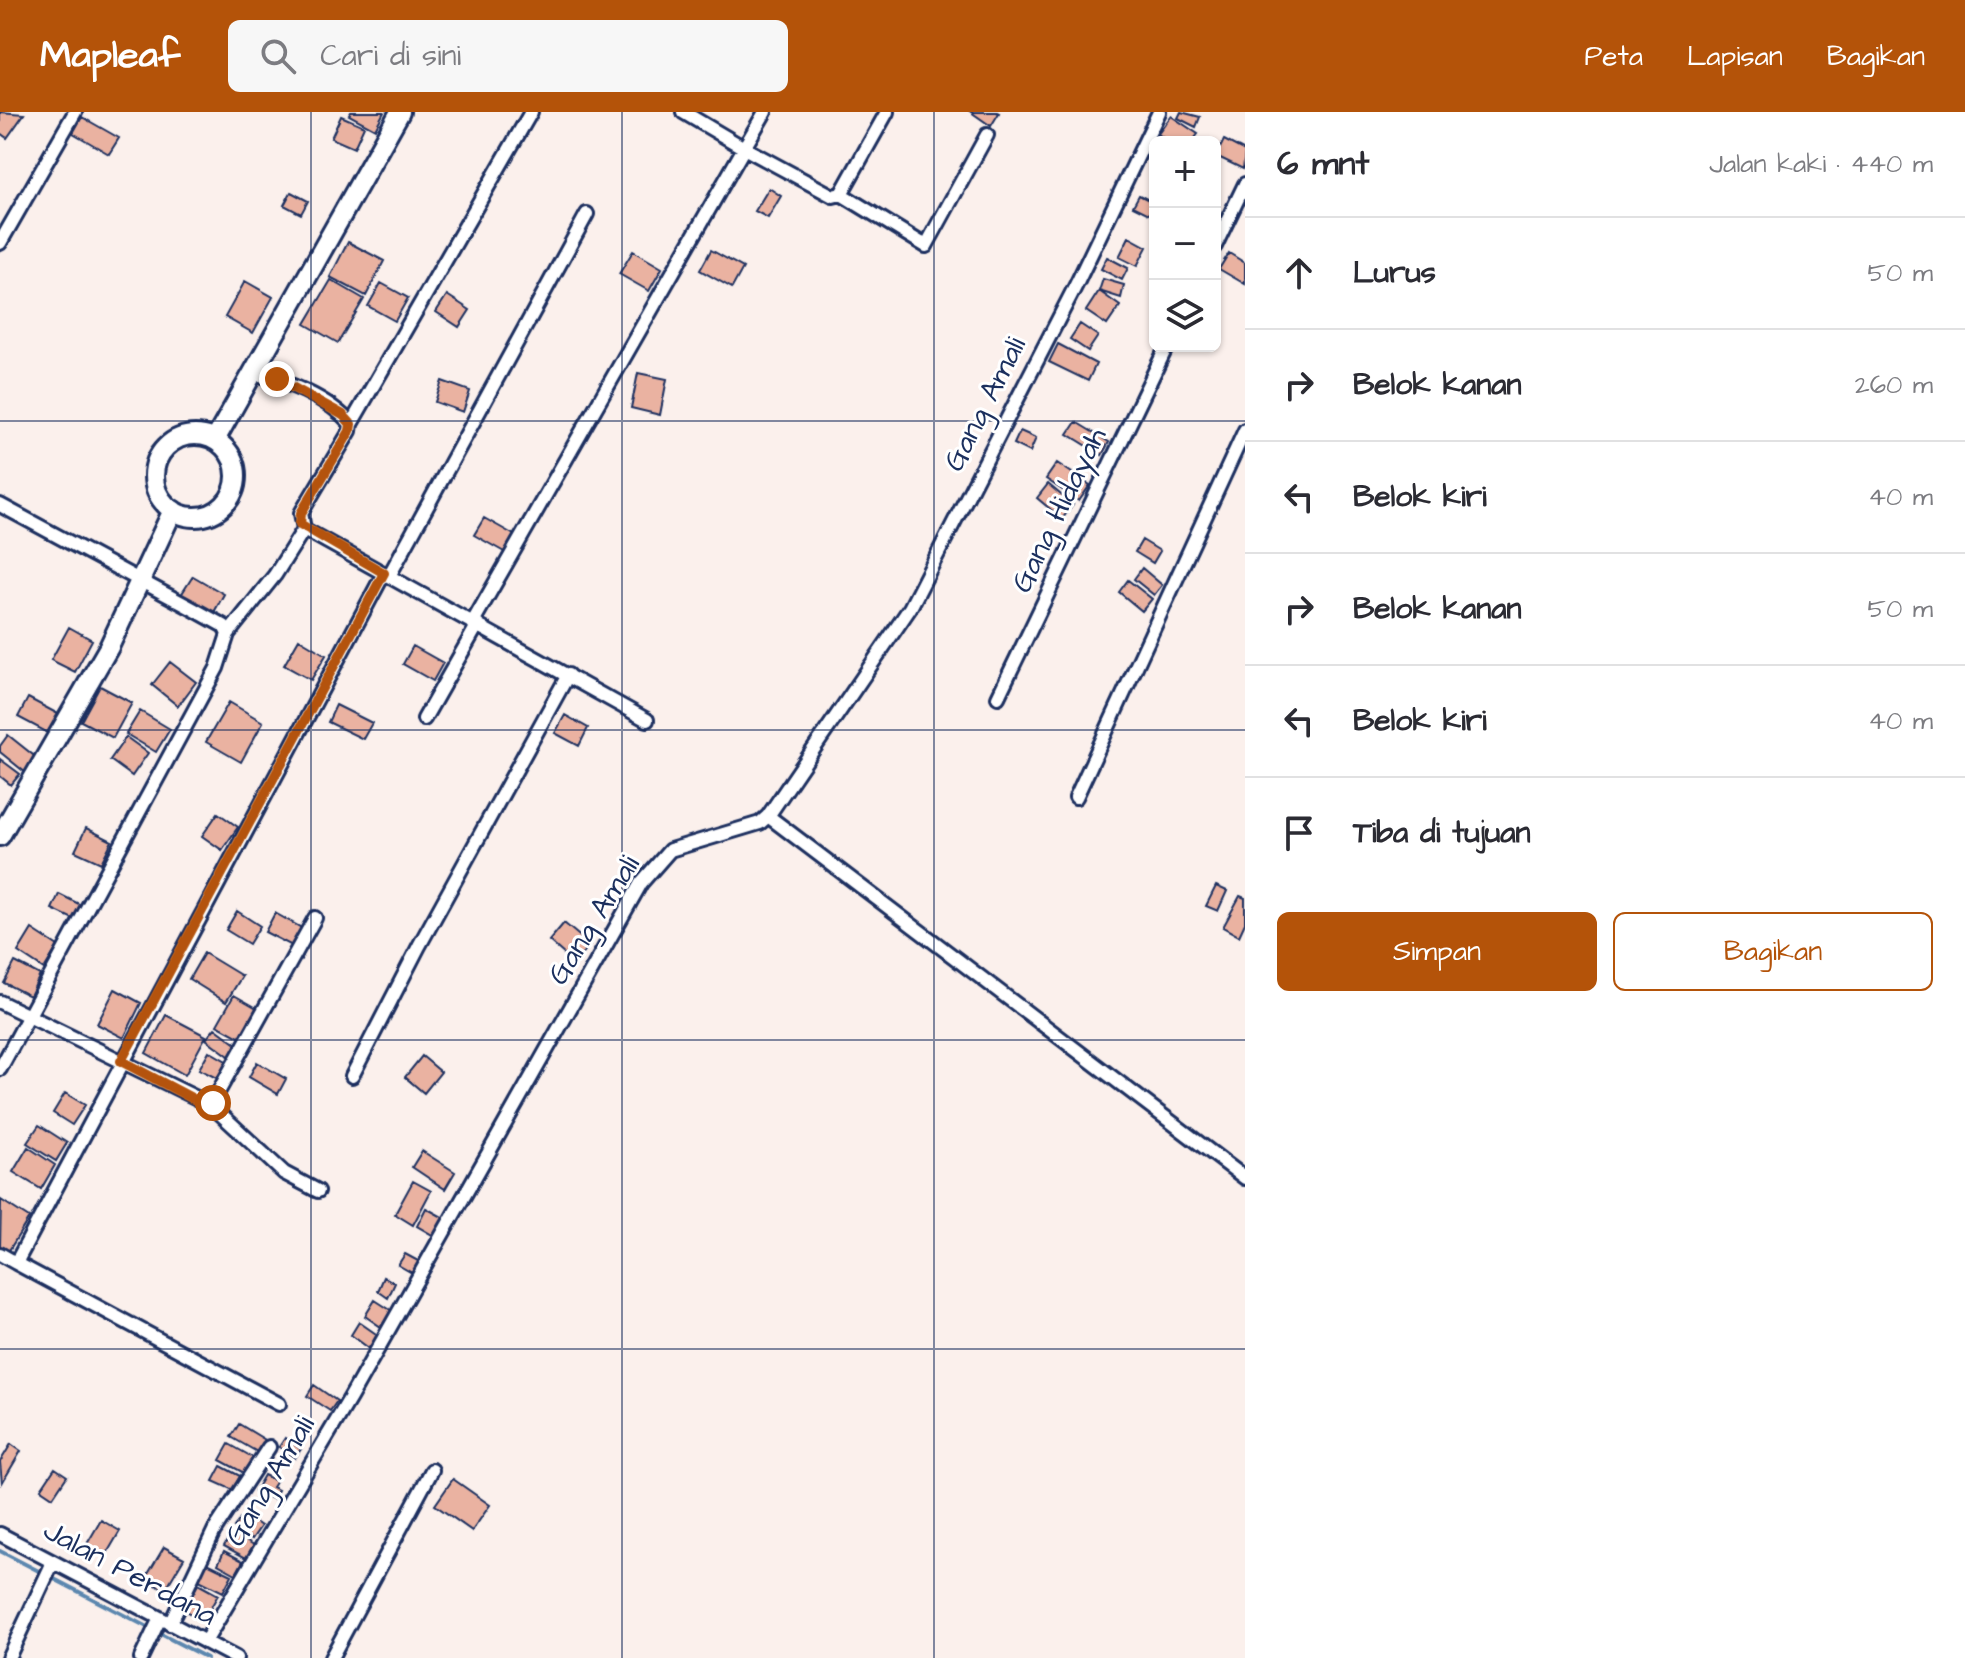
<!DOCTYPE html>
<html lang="id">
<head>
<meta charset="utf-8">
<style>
  body { margin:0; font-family:"Architects Daughter",sans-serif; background:#f7f7f7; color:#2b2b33 }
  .controls { position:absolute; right:24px; top:24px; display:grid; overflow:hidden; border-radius:12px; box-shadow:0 2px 6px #0004 }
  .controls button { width:72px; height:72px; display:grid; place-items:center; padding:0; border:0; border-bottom:2px solid #e1e1e2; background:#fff; color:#2b2b33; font:40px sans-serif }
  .stop { position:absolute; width:24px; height:24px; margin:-18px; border:6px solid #b45309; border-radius:50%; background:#fff }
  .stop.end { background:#b45309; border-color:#fff; box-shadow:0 2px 8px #0008 }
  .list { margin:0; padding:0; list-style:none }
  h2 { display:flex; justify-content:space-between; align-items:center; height:104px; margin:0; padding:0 32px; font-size:34px }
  h2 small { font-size:26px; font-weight:400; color:#7c7c81 }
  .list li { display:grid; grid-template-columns:52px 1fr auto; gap:24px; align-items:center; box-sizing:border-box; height:112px; padding:0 32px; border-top:2px solid #e1e1e2 }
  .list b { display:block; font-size:30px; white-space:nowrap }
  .list em { font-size:26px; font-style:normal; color:#7c7c81 }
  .actions { display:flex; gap:16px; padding:24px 32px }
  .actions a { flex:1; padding:18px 0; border:2px solid #b45309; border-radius:12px; text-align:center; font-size:28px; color:#b45309 }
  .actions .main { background:#b45309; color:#fff }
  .icon { flex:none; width:44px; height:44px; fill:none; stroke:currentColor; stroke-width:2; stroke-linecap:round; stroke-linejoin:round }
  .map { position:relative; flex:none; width:1245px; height:1546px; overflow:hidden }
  header { display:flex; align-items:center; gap:48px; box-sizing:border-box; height:112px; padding:0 40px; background:#b45309; color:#fff }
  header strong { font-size:38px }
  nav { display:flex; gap:44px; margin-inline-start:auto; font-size:28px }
  .search { width:560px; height:72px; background:#f7f7f7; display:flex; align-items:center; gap:20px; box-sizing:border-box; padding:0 28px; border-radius:12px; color:#7c7c81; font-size:30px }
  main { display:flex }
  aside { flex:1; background:#fff }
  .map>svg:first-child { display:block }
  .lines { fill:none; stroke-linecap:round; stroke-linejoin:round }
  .stream { stroke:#5b87af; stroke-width:4 }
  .building { fill:#eab2a1; stroke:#1b2f5e; stroke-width:2 }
  .street-casing { stroke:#1b2f5e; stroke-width:18 }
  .secondary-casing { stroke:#1b2f5e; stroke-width:24 }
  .street { stroke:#fff; stroke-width:12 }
  .secondary { stroke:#fff; stroke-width:18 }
  .route { stroke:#b45309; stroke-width:10 }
  .grid { fill:none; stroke:#1b2f5e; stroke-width:2; stroke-opacity:0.55 }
  .labels { text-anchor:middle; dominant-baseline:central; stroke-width:6; stroke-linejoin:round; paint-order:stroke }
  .street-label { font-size:30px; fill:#1b2f5e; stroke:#fff }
</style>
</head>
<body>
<header>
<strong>Mapleaf</strong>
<div class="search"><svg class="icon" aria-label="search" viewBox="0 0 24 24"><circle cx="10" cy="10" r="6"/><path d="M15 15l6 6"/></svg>Cari di sini</div>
<nav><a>Peta</a><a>Lapisan</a><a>Bagikan</a></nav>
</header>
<main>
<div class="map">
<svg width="1245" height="1546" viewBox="0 0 1245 1546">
  <rect width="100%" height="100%" fill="#fbf0ec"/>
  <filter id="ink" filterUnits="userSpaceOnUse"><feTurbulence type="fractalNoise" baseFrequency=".0125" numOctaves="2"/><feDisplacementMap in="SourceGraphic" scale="16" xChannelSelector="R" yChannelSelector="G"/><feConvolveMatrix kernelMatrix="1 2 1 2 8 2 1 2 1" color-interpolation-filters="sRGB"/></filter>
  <g filter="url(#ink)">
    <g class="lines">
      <path class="stream" d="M0,1439L207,1546"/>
    </g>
    <path class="building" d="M0,0L24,2L7,26L0,21Z
      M351,0H384L375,17L349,3Z
      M971,0H997L999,1L991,14Z
      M1181,0L1200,5L1196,15L1178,6Z
      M341,4L364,14L354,36L331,26Z
      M1171,4L1198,22L1192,30H1169L1158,22Z
      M82,5L119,26L109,42L73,21Z
      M1224,28L1245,39L1243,57L1216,44Z
      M769,76L781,84L768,106L755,99Z
      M291,80L308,89L301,102L284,93Z
      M1139,83L1155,91V105L1133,94Z
      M1129,125L1147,135L1137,154L1119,145Z
      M348,130L384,149L366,184L330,165Z
      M711,138L743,156L732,176L700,158Z
      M633,139L662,156L649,179L619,162Z
      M1229,141L1245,151V172L1219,157Z
      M1107,145L1128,156L1122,168L1101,157Z
      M1103,167L1124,173L1121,186L1099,179Z
      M331,168L364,187L338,231L305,212Z
      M245,169L273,185L253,221L225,205Z
      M381,171L408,186L395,209L368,194Z
      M1099,179L1120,194L1107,213L1086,199Z
      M447,183L470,198L459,215L436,200Z
      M1080,212L1098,224L1088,239L1070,227Z
      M1058,232L1096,252L1088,269L1049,250Z
      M638,261L667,267L660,303L631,296Z
      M442,269L470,279L463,300L435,290Z
      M1076,310L1109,330L1102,343L1068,322Z
      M1020,319L1036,326L1030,340L1014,332Z
      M1057,351L1090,373L1079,389L1046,367Z
      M1048,372L1073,393L1062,407L1037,386Z
      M484,406L516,424L506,441L474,423Z
      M1142,428L1160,439L1153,451L1135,440Z
      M1142,456L1162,473L1154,483L1134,467Z
      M193,464L224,482L213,502L181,483Z
      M1128,468L1152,487L1142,499L1119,480Z
      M69,515L92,528L75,560L51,548Z
      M299,527L326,543L311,568L284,553Z
      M413,534L443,551L433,569L403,552Z
      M170,550L196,570L178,594L152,573Z
      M100,574L132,591L113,626L81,609Z
      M28,586L60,603L50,622L18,605Z
      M229,590L263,610L241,650L206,630Z
      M336,593L372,611L363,627L328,610Z
      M140,599L170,617L156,640L126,622Z
      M565,603L588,616L579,634L555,621Z
      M8,623L38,647L26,661L0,640V634Z
      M126,625L148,641L132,664L110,648Z
      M0,647L20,662L11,673L0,664Z
      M218,701L238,715L222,738L202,724Z
      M86,716L112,729L101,751L75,739Z
      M1216,774L1227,779L1218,799L1206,794Z
      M59,782L81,793L75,808L52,797Z
      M1240,784L1245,786V811L1239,824L1223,815Z
      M237,799L260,814L249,832L226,818Z
      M275,801L305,818L296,836L265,820Z
      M564,811L590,833L574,851L549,829Z
      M32,817L58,834L44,857L18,840Z
      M204,841L242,864L226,890L189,867Z
      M15,850L40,863L30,884L4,871Z
      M115,877L141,891L124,926L97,912Z
      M234,883L262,899L246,929L217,913Z
      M166,903L206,924L185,963L146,941Z
      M215,916L242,936L233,947L206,927Z
      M209,939L233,953L224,970L199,957Z
      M422,944L441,960L424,981L405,965Z
      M257,950L286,967L278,982L249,965Z
      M65,981L85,993L72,1013L53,1001Z
      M39,1013L67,1031L56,1049L27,1031Z
      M28,1035L55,1053L41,1077L13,1060Z
      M422,1039L455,1060L445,1077L412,1055Z
      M413,1069L431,1079L413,1113L395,1102Z
      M1,1088L29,1106L8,1140L0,1135Z
      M426,1096L446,1107L436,1125L417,1114Z
      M405,1142L420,1150L414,1162L398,1153Z
      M384,1165L395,1171L388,1186L378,1179Z
      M375,1188L392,1199L381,1215L365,1204Z
      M359,1210L379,1224L370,1237L351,1223Z
      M314,1273L337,1289L330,1299L307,1284Z
      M239,1312L267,1329L259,1341L231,1325Z
      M285,1326L301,1337L295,1346L279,1335Z
      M11,1332L21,1339L2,1371L0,1350Z
      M229,1332L254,1346L244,1361L220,1348Z
      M221,1354L240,1364L233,1378L213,1369Z
      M55,1356L67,1364L53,1385L41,1377Z
      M264,1363L276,1369L272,1375L278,1378L273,1387L255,1379Z
      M453,1367L490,1393L472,1419L435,1393Z
      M244,1402L261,1414L252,1427L234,1415Z
      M101,1408L120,1419L106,1443L87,1432Z
      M232,1420L254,1433L246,1446L224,1434Z
      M164,1435L184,1446L165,1478L145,1467Z
      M224,1439L243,1449L236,1462L218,1452Z
      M203,1449L232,1463L223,1480L195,1466Z
      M198,1472L218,1483L203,1509L184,1498Z"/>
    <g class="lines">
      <defs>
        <path id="street" d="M765,0L744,36L833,84L841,82L887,0
          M841,82L926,134L987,23
          M0,131L75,0
          M1215,134L1245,72
          M252,261C285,269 328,285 351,312L350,319L301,401L304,417L647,608
          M351,312L531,0
          M0,393L195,498L224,514L228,522L217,556L0,957
          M389,464L587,102
          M474,508L744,36L683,0
          M228,522L275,463L304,417
          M998,585L1167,234
          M424,607L478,512
          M1076,685L1245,318
          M768,704L1245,1066
          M0,890L211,993L315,806
          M352,964L419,834L568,563
          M211,993L284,1061L318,1079
          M0,1142L16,1151L384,461
          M16,1151L279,1292
          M0,1422L236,1546
          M170,1512L214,1419L269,1335
          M205,1530L350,1286L641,771L670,738L760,711L768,704L910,496L1077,171L1159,0
          M8,1546L53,1450
          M141,1546L160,1506
          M331,1546L432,1358"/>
        <path id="secondary" d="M154 364a41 41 0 1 1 82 0a41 41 0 1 1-82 0Z
          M215,328L400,0
          M0,724L109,535L173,398"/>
      </defs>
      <use href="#street" class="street-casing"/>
      <use href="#secondary" class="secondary-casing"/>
      <use href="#street" class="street"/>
      <use href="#secondary" class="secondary"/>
    </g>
  </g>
  <g class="lines" filter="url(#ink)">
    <path class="route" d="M213,991L199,990L121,949L384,461L300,412L301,401L350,319L351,312L343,303L277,267"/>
  </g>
  <path class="grid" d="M311,0V1546M622,0V1546M934,0V1546M0,309H1245M0,618H1245M0,928H1245M0,1237H1245"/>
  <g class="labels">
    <g class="street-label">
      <text transform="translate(985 292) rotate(-63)">Gang Amali</text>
      <text transform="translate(1059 398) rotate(-64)">Gang Hidayah</text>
      <text transform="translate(594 808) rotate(-58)">Gang Amali</text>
      <text transform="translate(270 1369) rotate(-59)">Gang Amali</text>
      <text transform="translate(130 1461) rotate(28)">Jalan Perdana</text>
    </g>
  </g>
</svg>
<div class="controls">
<button>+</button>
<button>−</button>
<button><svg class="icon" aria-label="layers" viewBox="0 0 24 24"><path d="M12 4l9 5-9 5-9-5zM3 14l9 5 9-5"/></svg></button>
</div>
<div class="stop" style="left:213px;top:991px"></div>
<div class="stop end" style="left:277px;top:267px"></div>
</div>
<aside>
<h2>6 mnt<small>Jalan kaki · 440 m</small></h2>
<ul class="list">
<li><svg class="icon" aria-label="ahead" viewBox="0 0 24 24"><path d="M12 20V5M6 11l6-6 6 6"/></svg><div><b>Lurus</b></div><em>50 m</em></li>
<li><svg class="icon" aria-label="right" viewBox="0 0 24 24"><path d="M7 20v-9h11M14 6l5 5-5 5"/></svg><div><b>Belok kanan</b></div><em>260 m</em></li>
<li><svg class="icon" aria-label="left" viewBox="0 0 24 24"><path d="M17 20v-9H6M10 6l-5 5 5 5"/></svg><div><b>Belok kiri</b></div><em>40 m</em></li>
<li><svg class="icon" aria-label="right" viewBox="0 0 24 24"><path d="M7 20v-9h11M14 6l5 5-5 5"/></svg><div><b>Belok kanan</b></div><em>50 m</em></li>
<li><svg class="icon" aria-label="left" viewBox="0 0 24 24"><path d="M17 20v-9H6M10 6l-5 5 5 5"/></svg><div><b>Belok kiri</b></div><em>40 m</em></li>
<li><svg class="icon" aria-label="arrive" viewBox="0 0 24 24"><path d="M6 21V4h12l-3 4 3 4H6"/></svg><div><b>Tiba di tujuan</b></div></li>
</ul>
<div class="actions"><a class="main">Simpan</a><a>Bagikan</a></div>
</aside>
</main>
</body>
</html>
